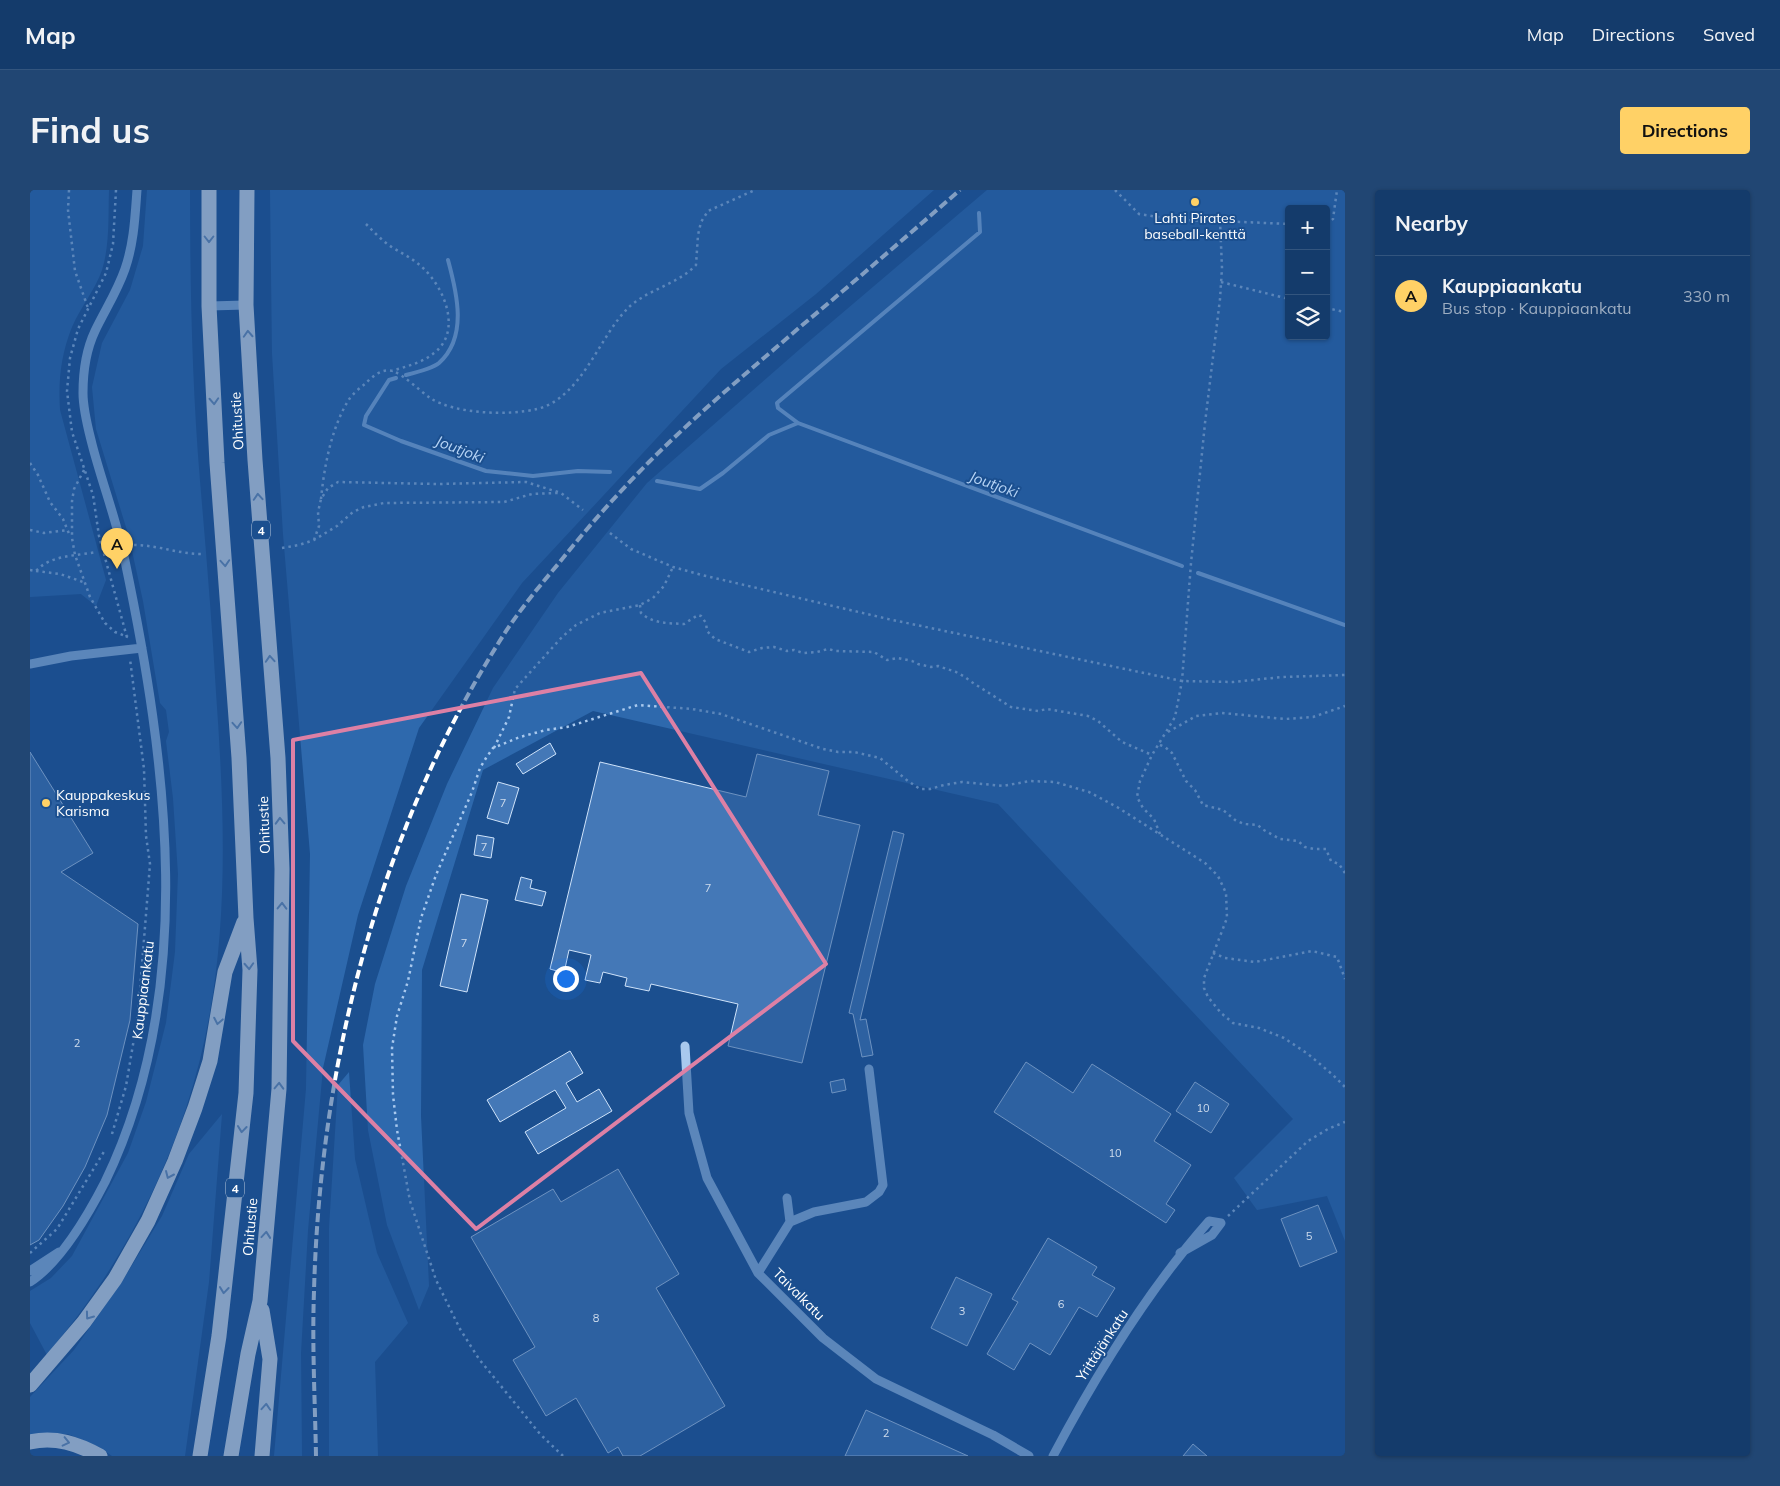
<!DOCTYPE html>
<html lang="en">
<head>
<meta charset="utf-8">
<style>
  body { margin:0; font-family:Mulish,sans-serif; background:#214673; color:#f1f3f6 }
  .controls { position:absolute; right:15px; top:15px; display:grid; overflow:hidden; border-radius:5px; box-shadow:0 1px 4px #0004 }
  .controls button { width:45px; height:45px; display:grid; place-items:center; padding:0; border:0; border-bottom:1px solid #33557e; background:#143b6b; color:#f1f3f6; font:25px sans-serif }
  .you { position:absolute; left:535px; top:788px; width:18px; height:18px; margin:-12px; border:4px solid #fff; border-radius:50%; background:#1a73e8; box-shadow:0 0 0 8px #1a73e833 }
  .badge { display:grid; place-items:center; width:32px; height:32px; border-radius:50%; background:#ffd166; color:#111; font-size:16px; font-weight:700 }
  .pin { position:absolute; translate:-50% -41px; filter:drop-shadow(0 1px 2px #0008) }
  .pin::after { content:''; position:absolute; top:26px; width:18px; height:15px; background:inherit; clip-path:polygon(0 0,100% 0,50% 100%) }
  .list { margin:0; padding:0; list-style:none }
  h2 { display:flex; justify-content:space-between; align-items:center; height:65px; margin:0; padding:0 20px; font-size:21px }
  h2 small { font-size:16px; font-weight:400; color:#9dadc1 }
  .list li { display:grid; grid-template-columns:32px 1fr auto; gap:15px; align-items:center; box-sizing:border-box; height:80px; padding:0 20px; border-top:1px solid #33557e }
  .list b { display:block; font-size:19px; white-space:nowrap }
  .list p { margin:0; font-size:16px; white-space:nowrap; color:#9dadc1 }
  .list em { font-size:16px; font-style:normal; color:#9dadc1 }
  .icon { flex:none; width:28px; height:28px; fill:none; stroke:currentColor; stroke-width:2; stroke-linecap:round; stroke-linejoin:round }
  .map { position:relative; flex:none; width:1315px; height:1266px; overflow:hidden; border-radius:5px }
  header { display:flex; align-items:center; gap:30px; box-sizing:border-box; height:70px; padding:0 25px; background:#143b6b; border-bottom:1px solid #33557e }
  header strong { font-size:24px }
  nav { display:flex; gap:28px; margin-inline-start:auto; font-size:18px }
  .intro { display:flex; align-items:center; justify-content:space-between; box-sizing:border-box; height:120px; padding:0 30px }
  h1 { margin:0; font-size:35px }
  .button { padding:12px 22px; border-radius:5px; background:#ffd166; color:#111; font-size:18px; font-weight:700 }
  main { display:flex; gap:30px; padding:0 30px }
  aside { flex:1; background:#143b6b; border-radius:5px; box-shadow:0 1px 4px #0004 }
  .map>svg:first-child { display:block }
  .green { fill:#2e69ad; fill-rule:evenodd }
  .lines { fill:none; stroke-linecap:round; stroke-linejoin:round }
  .stream { stroke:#9cc4f0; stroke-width:4 }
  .building { fill:#4478b7; stroke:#cfe3fa }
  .path { stroke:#a9c9ee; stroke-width:2.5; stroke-dasharray:2.5 4; stroke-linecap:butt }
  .minor { stroke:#a9c9ee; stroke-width:9 }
  .highway { stroke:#fff; stroke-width:15 }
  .rail { stroke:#fff; stroke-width:4; stroke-dasharray:9 4; stroke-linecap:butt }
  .oneway { stroke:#829ec1 }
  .marked { fill:none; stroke:#dd80a5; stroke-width:4; stroke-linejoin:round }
  .poi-dot { fill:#ffd166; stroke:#1b4f8f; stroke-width:2 }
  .labels { text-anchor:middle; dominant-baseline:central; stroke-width:4; stroke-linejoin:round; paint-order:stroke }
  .number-label { font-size:11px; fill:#d0dded }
  .shield { fill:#1b4f8f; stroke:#bbcadd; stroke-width:1 }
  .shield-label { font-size:12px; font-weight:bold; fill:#fff }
  .poi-label { font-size:14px; fill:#fff; stroke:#1b4f8f }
  .street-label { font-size:14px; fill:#fff; stroke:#1b4f8f }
  .water-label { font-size:15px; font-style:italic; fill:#b5d3f5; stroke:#1b4f8f }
</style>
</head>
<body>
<header>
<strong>Map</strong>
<nav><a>Map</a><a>Directions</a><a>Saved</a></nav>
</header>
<div class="intro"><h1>Find us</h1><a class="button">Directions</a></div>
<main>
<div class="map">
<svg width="1315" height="1266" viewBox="0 0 1315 1266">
  <rect width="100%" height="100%" fill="#1b4f8f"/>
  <path class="green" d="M0,0H79C78,26 80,54 72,80C65,100 50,118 42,137C31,164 28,191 30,220L76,390L66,416L51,404L0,407Z
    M117,0H160C160,97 162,194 170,291C176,362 182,432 186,503C196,644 201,782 156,918C133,988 98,1057 54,1117C42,1134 29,1149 17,1165L0,1133V1101L21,1088L42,1066L98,963L116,912L136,833L145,762L148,684L143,608L136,551L139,542L136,520L130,513L113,411L99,347L66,239L62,197L72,153L100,100L113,56Z
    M240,0H904L786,104L691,179L492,393L389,538L328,725L293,878L278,1040L271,1163L272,1266H244L276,899L280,664L253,344L242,163Z
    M957,0H1315V1051L1297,1006L1227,1020L1204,988L1263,929L968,614L563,521L453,580L392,780L391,926L399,1096L389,1120L357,1035L338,940L333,855L345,794L376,696L417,594L463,498L528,403L617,293L770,159ZM1259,19H1296V146H1259Z
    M319,882L325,969L347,1063L378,1133L345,1172L348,1266H299V1038L308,895Z
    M192,924L179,1092L155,1266H82L69,1257L38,1244L0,1245V1207L44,1160L93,1090L132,1026L159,964Z"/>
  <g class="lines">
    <path class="stream" d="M949,23L950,42L747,213L748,218L768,233L1152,376
      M376,185C384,183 403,178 409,173C438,147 427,103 418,70
      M366,188L359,190L336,226L334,235L371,251L456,281L503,286L548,281L580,282
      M627,291L670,299L693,283L739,245L768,233
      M1168,383L1315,435"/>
  </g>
  <path class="building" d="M520,553L526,564L493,584L486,574Z
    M0,562L63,663L31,682L108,734L100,830L77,925L55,977L33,1016L9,1050L0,1055Z
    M727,564L799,581L788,625L830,635L772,873L698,856L708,814L621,794L619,801L595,796L597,788L573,782L570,793L555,790L561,765L539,760L534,783L520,779L570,572L716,607Z
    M468,592L489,598L478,634L457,628Z
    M863,641L874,644L830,830L836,829L843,865L832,867L823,824L819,823Z
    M447,645L464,648L461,668L444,665Z
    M491,687L502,690L500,698L516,702L512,716L485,710Z
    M431,704L458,710L437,802L410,796Z
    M540,861L553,883L536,893L547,912L569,899L582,921L508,964L495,942L536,918L525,900L470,932L457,910Z
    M996,872L1043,903L1062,874L1141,924L1124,951L1161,975L1136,1014L1145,1020L1136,1033L964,922Z
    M814,889L816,900L802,903L800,892Z
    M1165,892L1199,914L1181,943L1146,921Z
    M588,979L649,1084L626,1098L695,1216L610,1266H593L588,1257L578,1263L546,1208L516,1226L483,1170L505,1157L441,1047L523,999L531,1012Z
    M1288,1015L1307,1062L1270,1077L1251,1029Z
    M1018,1048L1067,1077L1062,1085L1085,1098L1067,1127L1049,1117L1020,1165L1000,1153L984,1180L957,1164L988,1112L982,1109Z
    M926,1087L962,1104L937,1156L901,1138Z
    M836,1220L938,1266H815Z
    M1163,1254L1177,1266H1153Z"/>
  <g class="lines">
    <path class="path" d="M39,0L38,20L45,81L58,118
      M86,0L83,54L76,83L48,139L40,168L37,201L42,242L63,305L69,346L98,451
      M1085,0L1109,24L1147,30L1190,31
      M1296,33L1303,29L1307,0
      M336,34C345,43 354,53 365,59C375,65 385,70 394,79C415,99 432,142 404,163C392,173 377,176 362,181
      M1191,92L1259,109
      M1296,118L1315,122
      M0,273L8,285L20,312L33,329L40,346
      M54,280L44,299L42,311V348L45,365L60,407L75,433L85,442L98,447
      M291,309C294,278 301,239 318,211C322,204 330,198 336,193C343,186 352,178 363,181C375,186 389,200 400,208C425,224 478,226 507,219C552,208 569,146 599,117C619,99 648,94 666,75L668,45L671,32L678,21L725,0
      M0,340L14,343L38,340
      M580,343L601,359L643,377L672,385L858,429L1152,491L1203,492L1252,487L1315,485
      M284,350L289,336L288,322L291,309L298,298L308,292L407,294L496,292L531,303L553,320
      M104,355C128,355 148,364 172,364
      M252,358L269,355L284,350L307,336L323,322L334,317L354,313L474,312L502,304L528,303
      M0,380L6,381C20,365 46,366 66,362
      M6,381L30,384L53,392
      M610,415L611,423C623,434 638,433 654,434L668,425L671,426L676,433L677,441L685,449L719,462L732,458L744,457L757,461L764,460L773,463L787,462L798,459L806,461L844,462L857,470L868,468L882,471L888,474L901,477L908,476L926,482L935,487L940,491L981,517L1008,521L1017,519L1058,526L1068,531L1092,552L1122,565
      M1138,542L1166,526L1192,523L1255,529L1283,527L1315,516
      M1130,555L1135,557L1142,563L1156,591L1165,600L1173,615L1193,620L1205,630L1214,634L1228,635L1232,639L1250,649L1268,651L1275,657L1284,659H1296L1301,671L1309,674L1315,683
      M464,558L479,527L485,499L532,447L546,435L570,423L610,415L623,408L634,396L643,377
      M1130,644L1124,629L1113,618L1107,607L1110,591L1122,565L1145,527L1152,491L1161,373L1175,233L1190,109L1192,78L1190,31L1259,34
      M1183,763L1195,768L1225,772L1282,761L1307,767L1315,789
      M82,944L96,896L108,825L120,674L116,646L114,579L100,469
      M1198,1026L1278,951L1298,939L1315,932
      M0,1063L27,1039L75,960
      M533,1266L510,1244L449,1169L430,1139L406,1090L380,1011L367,940L363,905L362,858L367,826L378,791L391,728L406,685L442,602L450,578L456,568L463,558L490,547L516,540L537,537L608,515L662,519L691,524L793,559L808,562H824L850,568L878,591L890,599H900L914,595L932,592L973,596L1000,591L1025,592L1059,602L1087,617L1175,673L1188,686L1196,703L1197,728L1174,788V798L1178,807L1191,823L1203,833L1229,838L1254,848L1278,864L1303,885L1315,897"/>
    <path class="minor" d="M179,116L216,115
      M0,474L41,466L112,458
      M655,856L659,923L677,988L728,1083L793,1148L846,1189L963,1245L999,1266
      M757,1008L760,1032
      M0,1081L29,1062
      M728,1083L760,1032L784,1022L836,1012L849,1002L853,995L839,879
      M0,1092C31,1072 58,1025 75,992C168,800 137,572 95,371C87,331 72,293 62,254C58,238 53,220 53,203C53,183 56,160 65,141C75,120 87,102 95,79C104,53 105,27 107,0
      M1023,1266C1067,1183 1117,1101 1179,1031L1191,1033L1182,1045L1150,1063"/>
    <path class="highway" d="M232,1120L240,1169L232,1266
      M0,1195L54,1132L85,1089L118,1031L145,971L165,918L180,871L195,782L214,732
      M0,1252C25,1246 48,1254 70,1266
      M170,1266L189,1146L216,903L220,780L216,728L209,568L187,273L179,116V0
      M201,1266L218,1164L230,1111L249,899L252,679L248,568L225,270L216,115L217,0"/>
    <path class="rail" d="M286,1266C285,1211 282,1156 284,1101C290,876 347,649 466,457C484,427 506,400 529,373C557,338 587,304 619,272C667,224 719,181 770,137C824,92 877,46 930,0"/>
  </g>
  <defs><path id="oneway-chevron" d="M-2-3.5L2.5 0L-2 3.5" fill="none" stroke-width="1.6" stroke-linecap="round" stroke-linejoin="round" transform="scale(1.25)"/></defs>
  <g class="oneway">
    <use href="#oneway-chevron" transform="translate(179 49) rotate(90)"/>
    <use href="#oneway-chevron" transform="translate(218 144) rotate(-93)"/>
    <use href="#oneway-chevron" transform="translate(184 211) rotate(87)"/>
    <use href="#oneway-chevron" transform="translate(228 307) rotate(-94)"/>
    <use href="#oneway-chevron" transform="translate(195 373) rotate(86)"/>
    <use href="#oneway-chevron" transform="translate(240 469) rotate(-94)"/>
    <use href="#oneway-chevron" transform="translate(207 535) rotate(86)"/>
    <use href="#oneway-chevron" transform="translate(250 631) rotate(-92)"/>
    <use href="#oneway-chevron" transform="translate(252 716) rotate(-89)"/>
    <use href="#oneway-chevron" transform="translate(219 776) rotate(87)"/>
    <use href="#oneway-chevron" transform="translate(188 831) rotate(101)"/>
    <use href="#oneway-chevron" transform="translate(249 896) rotate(-88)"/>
    <use href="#oneway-chevron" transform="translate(212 939) rotate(96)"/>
    <use href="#oneway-chevron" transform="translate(139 985) rotate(114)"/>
    <use href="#oneway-chevron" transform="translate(236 1045) rotate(-85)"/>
    <use href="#oneway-chevron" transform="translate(194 1100) rotate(96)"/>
    <use href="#oneway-chevron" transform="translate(59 1126) rotate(126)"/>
    <use href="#oneway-chevron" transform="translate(236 1217) rotate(-86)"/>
    <use href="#oneway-chevron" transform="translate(36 1252) rotate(13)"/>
  </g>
  <path d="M0 0H1315V1266H0ZM611,483L796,774L446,1039L263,851V550Z" fill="#1b4f8f" fill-opacity=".55" fill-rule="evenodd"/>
  <path class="marked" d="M611,483L796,774L446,1039L263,851V550Z"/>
  <g class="poi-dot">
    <circle cx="1165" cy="12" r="5"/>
    <circle cx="16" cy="613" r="5"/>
  </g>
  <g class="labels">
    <g class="number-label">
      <text x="473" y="613">7</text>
      <text x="454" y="657">7</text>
      <text x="678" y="698">7</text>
      <text x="434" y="753">7</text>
      <text x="47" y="853">2</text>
      <text x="1173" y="918">10</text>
      <text x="1085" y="963">10</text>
      <text x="1279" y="1046">5</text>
      <text x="1031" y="1114">6</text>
      <text x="932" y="1121">3</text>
      <text x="566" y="1128">8</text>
      <text x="856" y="1243">2</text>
    </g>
    <g class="shield">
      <rect x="222" y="330.5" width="18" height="19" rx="4"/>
      <rect x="196" y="988.5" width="18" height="19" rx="4"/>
    </g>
    <g class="shield-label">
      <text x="231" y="340">4</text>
      <text x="205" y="998">4</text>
    </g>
    <g class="poi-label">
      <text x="1165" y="28">Lahti Pirates<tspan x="1165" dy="16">baseball-kenttä</tspan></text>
      <text x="26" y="605" text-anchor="start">Kauppakeskus<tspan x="26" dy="16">Karisma</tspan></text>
    </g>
    <g class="street-label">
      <text transform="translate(207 231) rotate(-93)">Ohitustie</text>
      <text transform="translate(234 635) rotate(-92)">Ohitustie</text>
      <text transform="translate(113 800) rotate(-83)">Kauppiaankatu</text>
      <text transform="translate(220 1037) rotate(-85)">Ohitustie</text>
      <text transform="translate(769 1104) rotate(45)">Taivalkatu</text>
      <text transform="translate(1072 1155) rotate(-57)">Yrittäjänkatu</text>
    </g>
    <g class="water-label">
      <text transform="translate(430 259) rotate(21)">Joutjoki</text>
      <text transform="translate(964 294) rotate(20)">Joutjoki</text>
    </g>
  </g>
</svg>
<div class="controls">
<button>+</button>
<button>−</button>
<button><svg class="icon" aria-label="layers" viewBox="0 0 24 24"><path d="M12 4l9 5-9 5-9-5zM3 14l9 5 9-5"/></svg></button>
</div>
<div class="you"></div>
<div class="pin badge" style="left:87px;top:379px">A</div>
</div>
<aside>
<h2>Nearby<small></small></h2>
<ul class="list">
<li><span class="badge">A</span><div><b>Kauppiaankatu</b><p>Bus stop · Kauppiaankatu</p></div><em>330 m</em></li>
</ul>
</aside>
</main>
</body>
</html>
